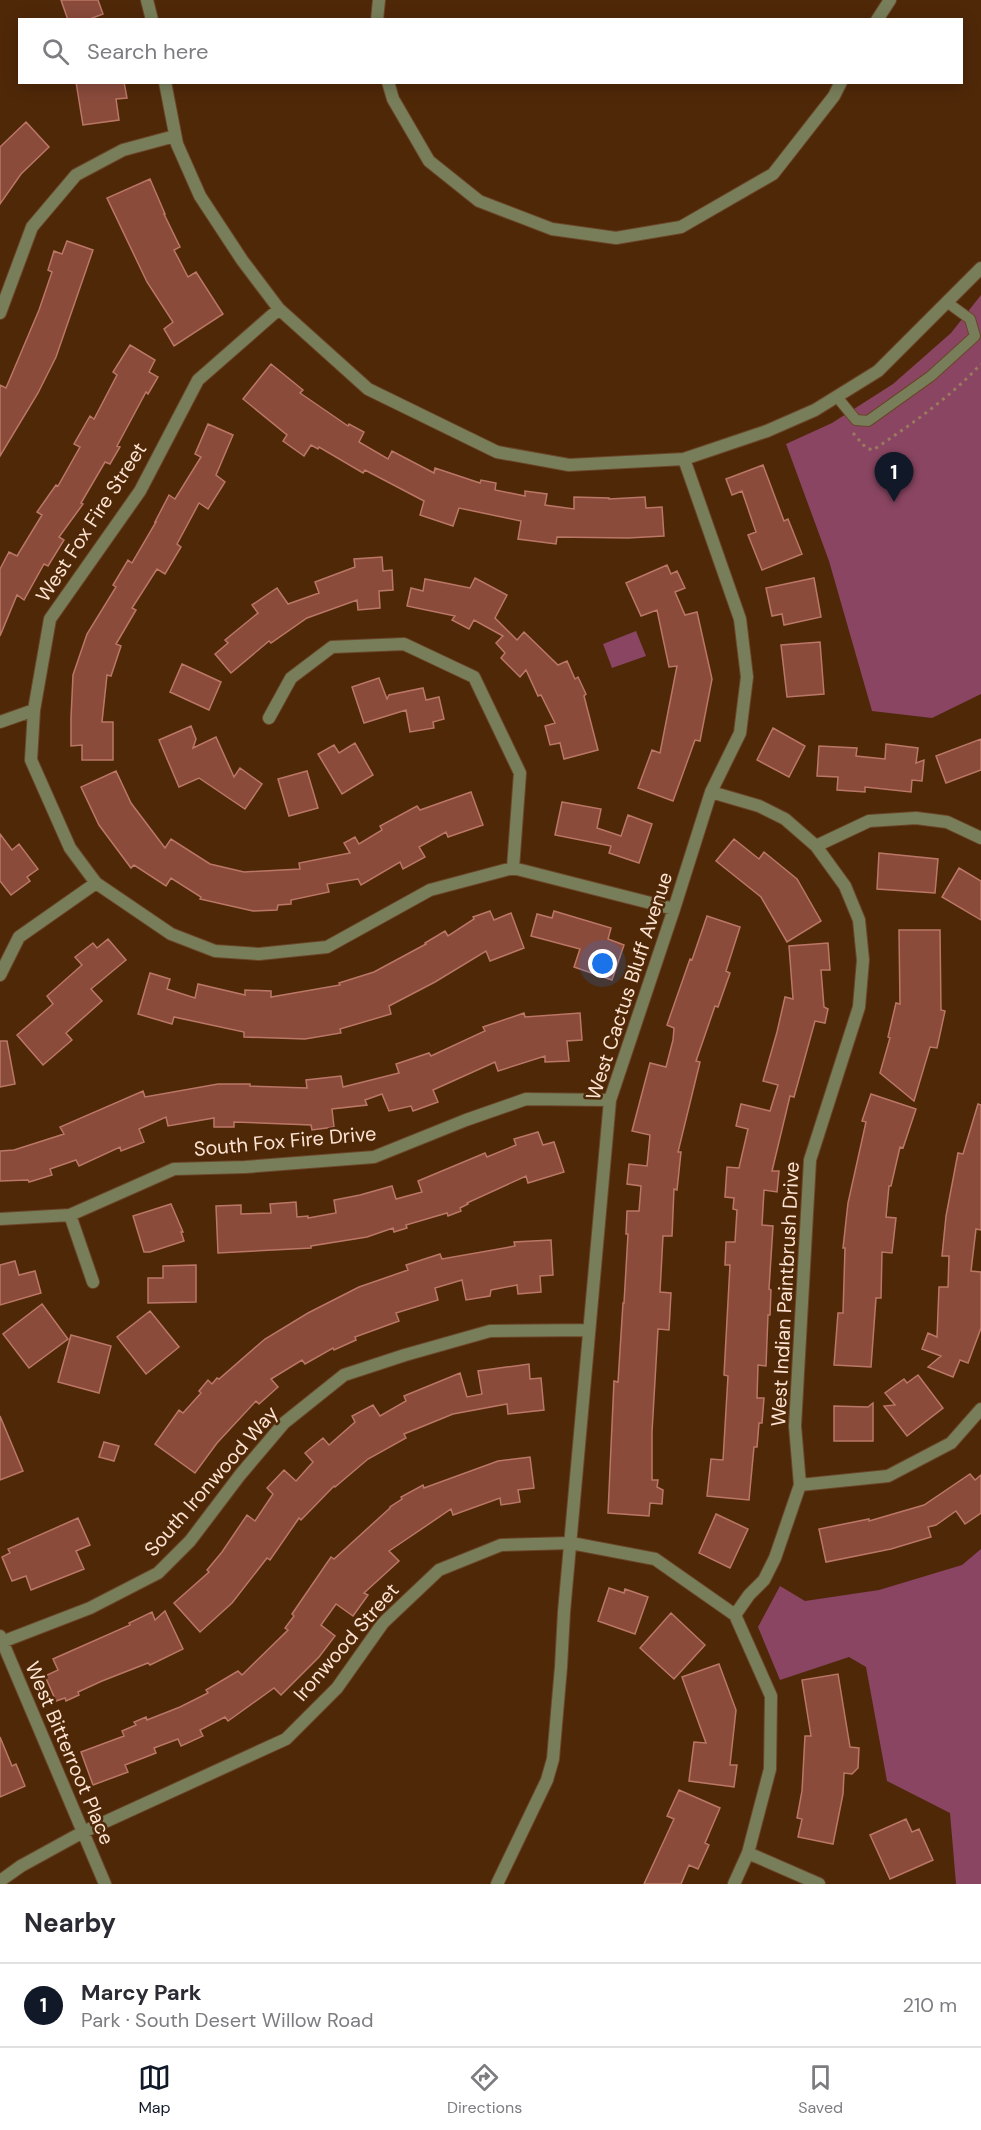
<!DOCTYPE html>
<html lang="en">
<head>
<meta charset="utf-8">
<style>
  body { margin:0; font-family:"DM Sans",sans-serif; background:#f7f7f7; color:#2b2b33 }
  .you { position:absolute; left:603px; top:964px; width:21px; height:21px; margin:-15px; border:4px solid #fff; border-radius:50%; background:#1a73e8; box-shadow:0 0 0 9px #1a73e833 }
  .badge { display:grid; place-items:center; width:39px; height:39px; border-radius:50%; background:#111827; color:#fff; font-size:20px; font-weight:700 }
  .pin { position:absolute; translate:-50% -50px; filter:drop-shadow(0 2px 3px #0008) }
  .pin::after { content:''; position:absolute; top:32px; width:21px; height:18px; background:inherit; clip-path:polygon(0 0,100% 0,50% 100%) }
  .list { margin:0; padding:0; list-style:none }
  h2 { display:flex; justify-content:space-between; align-items:center; height:78px; margin:0; padding:0 24px; font-size:26px }
  h2 small { font-size:20px; font-weight:400; color:#7c7c81 }
  .list li { display:grid; grid-template-columns:39px 1fr auto; gap:18px; align-items:center; box-sizing:border-box; height:84px; padding:0 24px; border-top:2px solid #e1e1e2 }
  .list b { display:block; font-size:22px; white-space:nowrap }
  .list p { margin:0; font-size:20px; white-space:nowrap; color:#7c7c81 }
  .list em { font-size:20px; font-style:normal; color:#7c7c81 }
  .icon { flex:none; width:33px; height:33px; fill:none; stroke:currentColor; stroke-width:2; stroke-linecap:round; stroke-linejoin:round }
  .map { position:relative; flex:none; width:981px; height:1884px; overflow:hidden }
  .search { position:absolute; background:#fff; box-shadow:0 3px 15px #0003; left:18px; right:18px; top:18px; height:66px; display:flex; align-items:center; gap:15px; box-sizing:border-box; padding:0 21px; border-radius:0px; color:#7c7c81; font-size:22px }
  .sheet { height:162px; background:#fff }
  nav { display:flex; justify-content:space-around; align-items:center; box-sizing:border-box; height:84px; border-top:2px solid #e1e1e2; background:#fff; font-size:16px; color:#7c7c81 }
  nav a { display:grid; justify-items:center; gap:3px }
  nav .on { color:#111827 }
  .map>svg:first-child { display:block }
  .green { fill:#894561 }
  .building { fill:#8a4b3b; stroke:#b76; stroke-width:1.5 }
  .lines { fill:none; stroke-linecap:round; stroke-linejoin:round }
  .lane-casing { stroke:#6b4628; stroke-width:12 }
  .street-casing { stroke:#6b4628; stroke-width:14 }
  .path { stroke:#9a795f; stroke-width:3; stroke-dasharray:3 4.5; stroke-linecap:butt }
  .lane { stroke:#797e5a; stroke-width:10 }
  .street { stroke:#797e5a; stroke-width:12 }
  .labels { text-anchor:middle; dominant-baseline:central; stroke-width:5; stroke-linejoin:round; paint-order:stroke }
  .street-label { font-size:20px; fill:#fde3d2; stroke:#4f2808 }
</style>
</head>
<body>
<div class="map">
<svg width="981" height="1884" viewBox="0 0 981 1884">
  <rect width="100%" height="100%" fill="#4f2808"/>
  <path class="green" d="M981,295V694L932,718L872,711L829,561L786,444L832,423L893,384L951,333Z
    M636,631L646,656L612,668L603,644Z
    M981,1549V1884H956L950,1813L887,1781L866,1667L849,1657L780,1680L758,1627L780,1586L805,1601L879,1590L962,1565Z"/>
  <path class="building" d="M61,0H98L103,14L87,20H68Z
    M76,82H124L127,98L116,99L119,120L83,125Z
    M26,122L49,147L21,174L0,204V147Z
    M150,179L165,214H164L180,247L174,250L188,277L196,272L223,314L174,346L164,329L173,322L147,282L107,198Z
    M67,241L93,250L56,357L38,393L0,456V385L6,388L39,310L52,272L48,270L54,251L62,254Z
    M130,345L155,360L149,372L158,377L148,394L146,392L117,446L120,447L110,464L105,462L81,503L83,504L59,537L64,540L48,566L44,564L24,600L17,595L0,636V569L9,552L17,556L42,515L37,512L56,485L58,486L80,447L74,444L90,416L94,419L117,375L113,372Z
    M271,364L303,390L300,393L348,426L349,424L364,432L359,442L388,459L392,451L434,473L435,468L480,483L481,480L496,483L495,490L525,496V491L547,494L545,505L574,509V497L609,498V499L645,497L646,508L662,507L664,536L628,538L557,537L556,544L518,539L521,521L459,508L453,526L420,515L424,501L365,470L363,473L319,447L318,449L311,445L304,456L283,441L287,435L243,399Z
    M208,424L233,435L216,475L225,482L208,509L199,503L177,544L181,547L165,574L157,569L132,608L136,610L116,644L121,646L111,676L107,675L102,722H113V760H82V745L71,746V718L73,675L87,634L116,587L113,585L128,560L132,563L156,522H155L169,495L175,499L201,457L195,454Z
    M763,465L784,521L788,519L802,554L762,570L748,535L756,532L742,491L732,495L726,479Z
    M382,557L383,571L392,570L393,590L379,591L380,608L358,610L357,600L307,618L271,643L269,641L231,673L215,654L228,643L225,640L258,613L252,605L277,588L288,604L319,593L315,582L355,567L354,559Z
    M667,565L671,574L677,571L685,588L675,592L685,615L697,612L712,679L700,741L695,740L673,801L638,788L652,750L660,753L677,666L669,667L657,610L641,616L626,583Z
    M475,578L507,595L495,618L517,640L524,632L558,665L567,661L575,679L578,677L586,694L584,696L598,750L564,759L560,743L550,745L545,726L555,723L541,695L538,696L526,670L520,677L501,658L505,653L496,643L503,636L474,620L469,629L452,620L455,616L407,606L411,588L423,591L425,579L470,588Z
    M814,578L821,617L784,625L782,614L772,616L766,588Z
    M820,642L824,694L787,697L781,645Z
    M182,664L221,682L209,710L170,692Z
    M379,678L387,699L389,695L423,688L426,700L439,697L444,719L433,722L434,728L410,732L406,710L364,723L352,687Z
    M191,726L196,739L193,748L216,737L234,777L240,768L262,784L245,809L199,778L179,787L159,740Z
    M773,728L805,746L789,777L757,760Z
    M981,739V770L946,783L936,756Z
    M355,743L373,775L342,794L318,754L334,745L339,753Z
    M886,744L918,748L916,763L924,760L922,781L912,780L911,792L865,787V792L837,790L838,777L817,776L819,746L857,748L856,756L885,759Z
    M116,771L131,803L165,848L171,839L210,864L244,872L300,869L299,863L350,853L344,843L355,837L359,844L382,830L380,826L417,806L420,810L471,792L483,825L448,837L446,832L419,847L425,857L403,869L400,862L361,885L358,879L327,884L329,892L291,900V904L278,905L277,910L253,911L200,899L201,897L171,878L166,886L134,865L131,868L99,825L81,787Z
    M307,771L318,808L289,816L278,779Z
    M562,802L601,809L597,828L621,836L628,815L652,824L639,863L609,853L611,846L555,835Z
    M0,834L12,850L19,844L38,869L27,877L30,881L11,895L0,881Z
    M734,839L759,859L764,852L797,879L821,921L787,942L761,897L716,861Z
    M879,853L938,859L935,893L877,889Z
    M959,868L981,881V920L942,897Z
    M490,911L494,920L511,913L524,948L490,961L486,951L435,982L389,1006L391,1014L340,1029L341,1033L305,1039L244,1037V1032L174,1017L172,1024L138,1014L150,973L170,979L167,989L195,998L198,984L245,995V990L271,991V997L340,985L339,983L374,972L426,944L425,943L445,931L448,936L474,919L473,917Z
    M554,911L611,928L608,939L624,945L612,980L574,967L580,949L531,936L537,914L552,918Z
    M707,916L740,927L726,971L730,973L718,1007L715,1006L696,1061L700,1062L678,1152H681L677,1190L674,1189L672,1236H663L660,1292L671,1293L669,1330L658,1329L652,1432V1480H658L657,1487L663,1490L662,1504L650,1503L649,1516L608,1513L614,1381L618,1382L623,1303H624L628,1234H626L627,1211H639L641,1186L627,1184L629,1164L647,1166L650,1135L632,1131L650,1063L666,1067L673,1040L674,1028L667,1025L690,959L692,960Z
    M899,930H940L941,1010L945,1011L937,1048L930,1047L914,1101L880,1073L890,1038L888,1037L896,1003L900,1004Z
    M108,939L126,960L91,989L102,1001L66,1033L72,1040L43,1065L17,1035L53,1004L47,996L82,965L75,957L93,943L97,948Z
    M828,943L830,970H821L824,1007L828,1009L825,1023L815,1021L794,1097L790,1096L772,1171H779L777,1192L764,1190L762,1225L773,1226L769,1289L771,1290L770,1315H768L766,1366L758,1365L757,1398H764L762,1423H759L757,1447H754L749,1500L707,1496L711,1459L723,1460L728,1376L724,1375L730,1265H725L726,1242H735L737,1210L733,1209L734,1198L725,1197L727,1167L739,1168L748,1129L736,1126L741,1104L770,1111L778,1085L763,1081L777,1032L785,997L793,999L789,946Z
    M524,1013L525,1017L580,1013L582,1040L567,1041L569,1061L545,1062V1056L498,1071L495,1062L433,1090L438,1102L413,1111L411,1106L389,1111L382,1094L365,1100L367,1105L332,1109L334,1127L312,1130L311,1125L234,1122V1127H214V1118L168,1126L166,1117L139,1129L144,1142L121,1151L120,1147L79,1166L76,1160L50,1169L52,1175L29,1182L28,1180L0,1181V1151L14,1150L64,1134L60,1127L143,1091L145,1097L218,1084H250V1086L307,1088L306,1080L341,1076L343,1087L399,1073L396,1064L429,1053L431,1056L485,1031L483,1027Z
    M0,1041H7L15,1084L0,1087Z
    M871,1094L916,1109L903,1148L900,1147L891,1186H889L886,1217L896,1218L892,1253L882,1252L881,1298H876L871,1367L834,1365L838,1313H843L845,1248H843L848,1203L866,1122L862,1121Z
    M978,1104L981,1105V1230L976,1229L971,1271L981,1272V1328L968,1363L960,1360L953,1377L928,1367L941,1356L922,1349L928,1333L937,1337L939,1287H948L949,1256H942L946,1216L958,1153L963,1154Z
    M538,1132L543,1145L554,1142L564,1172L528,1183L526,1176L467,1203L468,1204L460,1208L461,1211L448,1216L447,1213L406,1225L407,1228L394,1232L393,1228L367,1237L311,1246V1248L218,1253L216,1206L241,1205V1214L271,1213L270,1204L296,1202L297,1217L308,1216V1218L336,1213L334,1200L360,1195L392,1186L396,1199L422,1192L418,1181L485,1153L487,1157L516,1145L514,1139Z
    M171,1204L183,1232H181L184,1241L150,1252H144L133,1216Z
    M551,1240L553,1275L540,1276L541,1292L518,1294L517,1285L491,1290L490,1296L466,1300L462,1280L435,1288L438,1300L396,1313L399,1321L355,1337L356,1340L334,1350L333,1348L305,1364L302,1360L271,1379L278,1387L259,1404L256,1401L217,1443L195,1473L155,1444L179,1410L183,1413L201,1393L199,1391L208,1380L212,1384L217,1378L219,1379L265,1339L308,1313L359,1287L408,1270L406,1265L440,1254L442,1259L515,1246L514,1242Z
    M15,1261L19,1275L35,1271L41,1293L0,1305V1265Z
    M196,1265V1302L148,1303V1278H163V1266Z
    M42,1304L68,1339L29,1368L3,1334Z
    M150,1311L179,1347L146,1374L117,1337Z
    M71,1335L111,1346L99,1393L58,1382Z
    M529,1364L530,1379L541,1378L544,1410L508,1414L507,1404L453,1414L404,1434L406,1438L368,1459L335,1487L334,1486L301,1520L299,1518L270,1560L267,1558L232,1603L200,1632L174,1603L209,1572L207,1570L222,1552L247,1515L255,1521L273,1494L267,1488L284,1470L296,1481L313,1462L305,1453L323,1438L329,1445L355,1422L352,1416L373,1405L380,1416L406,1401L404,1396L460,1373L467,1397L482,1394L478,1371Z
    M918,1375L943,1408L907,1436L884,1406L895,1405L885,1393L904,1379L907,1383Z
    M873,1403V1441H834V1406L868,1407Z
    M0,1416L23,1471L0,1480Z
    M104,1442L119,1446L114,1461L99,1457Z
    M530,1457L534,1488L518,1490L520,1502L501,1505L500,1498L453,1515L451,1509L389,1551L399,1561L364,1593L368,1595L353,1616L336,1604L321,1625L335,1636L319,1657L281,1695L274,1688L228,1721L225,1717L200,1730L203,1736L181,1746L178,1739L154,1748L156,1753L125,1765L128,1772L93,1785L81,1752L124,1736L122,1731L136,1725L134,1722L146,1717L147,1720L180,1707L208,1693L206,1690L238,1671L242,1675L288,1630L285,1628L294,1616L292,1614L331,1557L334,1559L390,1508V1507L402,1499L401,1497L423,1485L424,1488L498,1461Z
    M970,1474L975,1480L981,1475V1513L965,1524L956,1511L936,1525L928,1527L931,1537L891,1549L826,1562L819,1529L869,1519V1521L924,1505Z
    M716,1514L748,1529L730,1568L699,1553Z
    M78,1518L90,1545L76,1551L84,1569L31,1590L26,1576L12,1581L2,1557L10,1553L8,1549Z
    M609,1588L624,1593L625,1589L648,1597L635,1634L598,1621Z
    M165,1611L183,1649L150,1665L148,1663L102,1681L78,1692L79,1695L66,1701L65,1698L56,1701L45,1676L58,1670L53,1659L130,1625L129,1623L152,1612L155,1620Z
    M671,1613L705,1645L674,1679L640,1648Z
    M719,1664L736,1710L730,1765H737L734,1787L689,1781L694,1742L706,1743L682,1677Z
    M838,1674L850,1747L859,1748L858,1768L852,1774L844,1773L843,1794L833,1844L798,1837L802,1819L797,1818L802,1791L805,1736H811L802,1680Z
    M0,1737L12,1766L16,1764L25,1786L0,1797Z
    M679,1790L720,1808L705,1843L709,1845L698,1869L689,1865L681,1884H644L674,1819L667,1816Z
    M906,1819L912,1832L919,1829L933,1860L890,1879L870,1835Z"/>
  <g class="lines">
    <defs>
      <path id="lane" d="M837,397L856,420L868,421L931,376L975,336L970,319L948,303"/>
      <path id="street" d="M147,0L152,20
        M377,20L379,0
        M877,20L890,0
        M165,82L177,144L200,196L242,260L279,309L368,389L497,452L569,465L684,459L767,431L815,410L878,371L981,268
        M388,82L393,99L429,161L479,201L552,229L616,238L681,227L773,174L834,96L841,82
        M279,309L198,380L140,491L50,619L34,710L31,760L70,848L96,883L171,934L215,951L259,954L327,947L430,890L513,868L674,909
        M0,313L32,227L76,175L123,150L175,136
        M269,718L291,678L332,647L404,644L474,677L520,773L513,868
        M0,722L34,710
        M711,792L759,806L785,819L816,846L845,886L859,920L863,960L859,1007L810,1160L795,1426L800,1485L775,1558L764,1580L749,1595L735,1615
        M816,846L869,821L916,818L947,822L981,838
        M0,975L19,937L96,883
        M70,1215L93,1282
        M0,1219L70,1215L174,1169L245,1167L374,1157L466,1120L526,1099L610,1100
        M800,1485L888,1476L951,1443L981,1409
        M0,1636L105,1884
        M2,1642L90,1608L158,1573L190,1541L240,1475L284,1423L344,1375L405,1355L490,1331L589,1330
        M748,1853L819,1884
        M0,1881L21,1866L83,1832L286,1739L337,1688L383,1623L439,1570L501,1545L571,1543L655,1559L735,1615L771,1696L770,1769L748,1853L734,1884
        M497,1884L547,1780L553,1759L561,1667L564,1612L610,1100L674,909L711,792L740,733L747,677L740,619L684,459"/>
    </defs>
    <use href="#lane" class="lane-casing"/>
    <use href="#street" class="street-casing"/>
    <path class="path" d="M853,433L866,448L873,450C912,424 949,398 981,364"/>
    <use href="#lane" class="lane"/>
    <use href="#street" class="street"/>
  </g>
  <g class="labels">
    <g class="street-label">
      <text transform="translate(91 522) rotate(-57)">West Fox Fire Street</text>
      <text transform="translate(629 986) rotate(-72)">West Cactus Bluff Avenue</text>
      <text transform="translate(285 1141) rotate(-5)">South Fox Fire Drive</text>
      <text transform="translate(785 1294) rotate(-87)">West Indian Paintbrush Drive</text>
      <text transform="translate(211 1481) rotate(-49)">South Ironwood Way</text>
      <text transform="translate(346 1642) rotate(-49)">Ironwood Street</text>
      <text transform="translate(70 1753) rotate(67)">West Bitterroot Place</text>
    </g>
  </g>
</svg>
<div class="you"></div>
<div class="pin badge" style="left:894px;top:502px">1</div>
<div class="search"><svg class="icon" aria-label="search" viewBox="0 0 24 24"><circle cx="10" cy="10" r="6"/><path d="M15 15l6 6"/></svg>Search here</div>
</div>
<section class="sheet">
<h2>Nearby<small></small></h2>
<ul class="list">
<li><span class="badge">1</span><div><b>Marcy Park</b><p>Park · South Desert Willow Road</p></div><em>210 m</em></li>
</ul>
</section>
<nav>
<a class="on"><svg class="icon" aria-label="map" viewBox="0 0 24 24"><path d="M3 6l6-2 6 2 6-2v14l-6 2-6-2-6 2zM9 4v14M15 6v14"/></svg>Map</a>
<a><svg class="icon" aria-label="directions" viewBox="0 0 24 24"><path d="M12 3l9 9-9 9-9-9zM9 14v-3h6M13 9l2 2-2 2"/></svg>Directions</a>
<a><svg class="icon" aria-label="saved" viewBox="0 0 24 24"><path d="M7 4h10v16l-5-4-5 4z"/></svg>Saved</a>
</nav>
</body>
</html>
